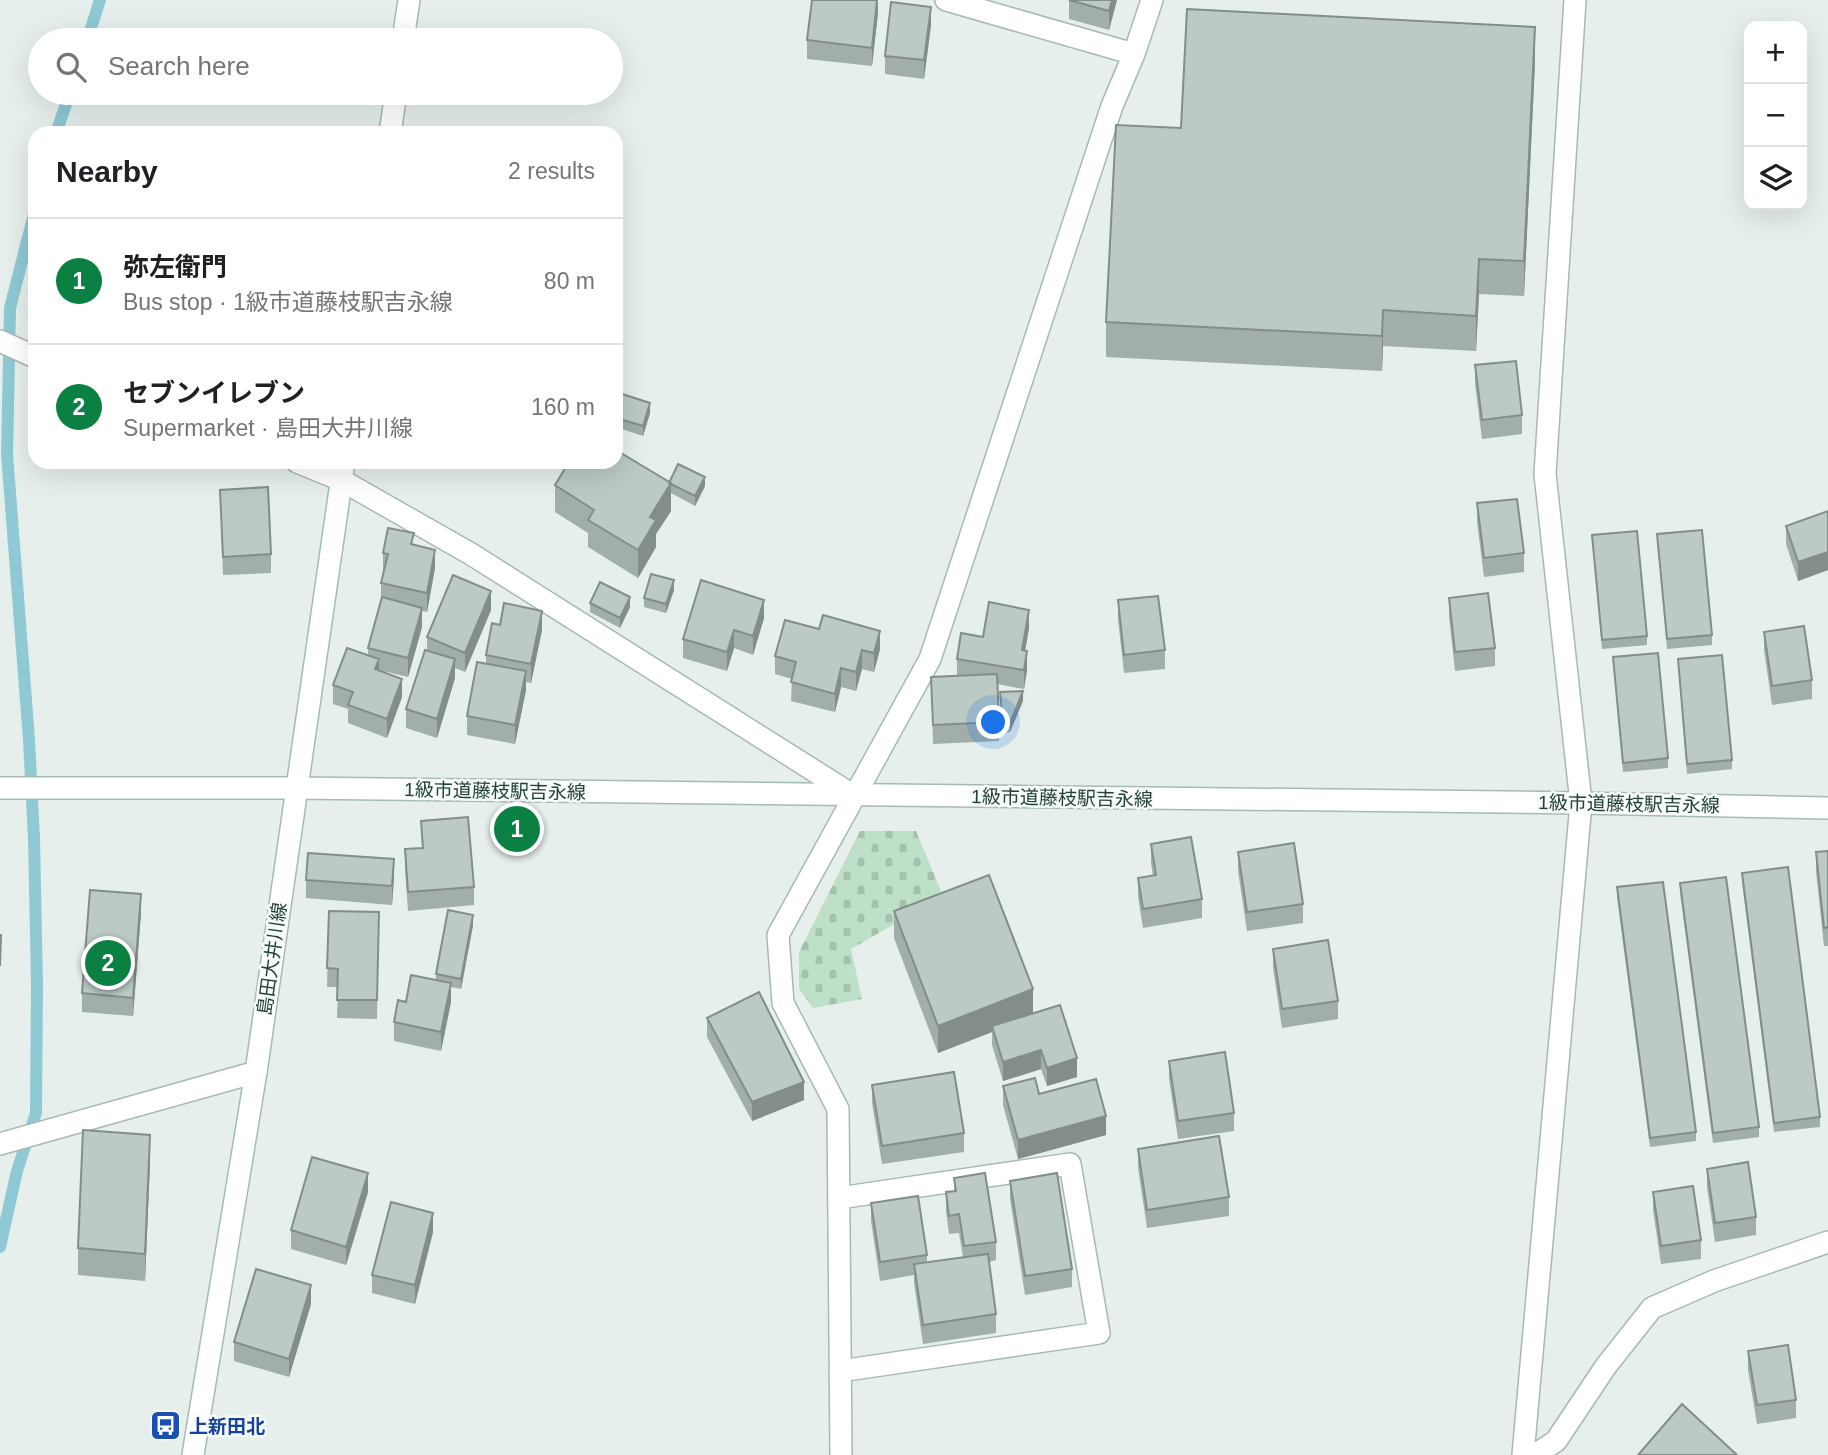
<!DOCTYPE html>
<html lang="en">
<head>
<meta charset="utf-8">
<style>
  body { margin:0; font-family:Helvetica,"Noto Sans JP",sans-serif; background:#f6f6f6; color:#202124 }
  .controls { position:absolute; right:21px; top:21px; display:grid; overflow:hidden; border-radius:14px; box-shadow:0 7px 28px #0002 }
  .controls button { width:63px; height:63px; display:grid; place-items:center; padding:0; border:0; border-bottom:2px solid #e0e0e0; background:#fff; color:#202124; font:35px sans-serif }
  .you { position:absolute; left:994px; top:723px; width:24px; height:24px; margin:-18px; border:5px solid #fff; border-radius:50%; background:#1a73e8; box-shadow:0 0 0 10px #1a73e833 }
  .badge { display:grid; place-items:center; width:46px; height:46px; border-radius:50%; background:#0b8043; color:#fff; font-size:23px; font-weight:700 }
  .pin { position:absolute; translate:-50% -50%; border:4px solid #fff; box-shadow:0 2px 7px #0006 }
  .list { margin:0; padding:0; list-style:none }
  h2 { display:flex; justify-content:space-between; align-items:center; height:91px; margin:0; padding:0 28px; font-size:30px }
  h2 small { font-size:23px; font-weight:400; color:#757577 }
  .list li { display:grid; grid-template-columns:46px 1fr auto; gap:21px; align-items:center; box-sizing:border-box; height:126px; padding:0 28px; border-top:2px solid #e0e0e0 }
  .list b { display:block; font-size:26px; white-space:nowrap }
  .list p { margin:0; font-size:23px; white-space:nowrap; color:#757577 }
  .list em { font-size:23px; font-style:normal; color:#757577 }
  .icon { flex:none; width:38px; height:38px; fill:none; stroke:currentColor; stroke-width:2; stroke-linecap:round; stroke-linejoin:round }
  .map { position:relative; flex:none; width:1828px; height:1455px; overflow:hidden }
  .search { position:absolute; background:#fff; box-shadow:0 7px 28px #0002; left:28px; top:28px; width:595px; height:77px; display:flex; align-items:center; gap:18px; box-sizing:border-box; padding:0 24px; border-radius:38px; color:#757577; font-size:26px }
  .panel { position:absolute; background:#fff; box-shadow:0 7px 28px #0002; left:28px; top:126px; width:595px; height:343px; border-radius:21px }
  .map>svg:first-child { display:block }
  .cemetery { fill:url(#cemetery-stones) }
  .lines { fill:none; stroke-linecap:round; stroke-linejoin:round }
  .stream { stroke:#8ec9d4; stroke-width:12 }
  .street-casing { stroke:#a8b8b2; stroke-width:24 }
  .secondary-casing { stroke:#a4bbb3; stroke-width:24 }
  .street { stroke:#fff; stroke-width:21 }
  .secondary { stroke:#fff; stroke-width:21 }
  .wall { fill:#a1aea9 }
  .shaded-wall { fill:#838d89 }
  .building { fill:#bbcac4; stroke:#838d89; stroke-width:2 }
  .labels { text-anchor:middle; dominant-baseline:central; stroke-width:5; stroke-linejoin:round; paint-order:stroke }
  .street-label { font-size:19px; fill:#24423a; stroke:#f7fbf9 }
  .transit-label { font-size:19px; font-weight:bold; fill:#164399; stroke:#f7fbf9; text-anchor:start }
</style>
</head>
<body>
<div class="map">
<svg width="1828" height="1455" viewBox="0 0 1828 1455">
  <defs>
    <pattern id="cemetery-stones" width="16" height="16" patternUnits="userSpaceOnUse" patternTransform="scale(1.75)"><rect width="16" height="16" fill="#bfe0c8"/><path d="M2 7V4a2 2 0 0 1 4 0v3zM10 15v-3a2 2 0 0 1 4 0v3z" fill="#a4c1ad"/></pattern>
  </defs>
  <rect width="100%" height="100%" fill="#e6efeb"/>
  <path class="cemetery" d="M860,831H916L943,896L851,949L862,999L813,1008L799,989V952Z"/>
  <g class="lines">
    <path class="stream" d="M87,40L100,0
      M56,133L70,93
      M0,1247L17,1171L36,1113L37,985L34,838L29,740L7,454L10,308L35,210"/>
    <defs>
      <path id="street" d="M946,0L1134,54
        M0,341L35,357
        M297,462L341,480L471,554L854,796
        M0,1144L256,1072
        M839,1198L1070,1164L1099,1333L840,1371
        M841,1455L838,1109L783,1003L778,935L930,659L1112,106L1134,54L1152,0
        M1523,1455L1581,803L1545,474L1575,0
        M1535,1455L1556,1441L1606,1366L1652,1308L1714,1281L1828,1242"/>
      <path id="secondary" d="M403,40L409,0
        M390,133L396,93
        M0,788H295L1581,803L1828,808
        M193,1455L256,1072L344,462"/>
    </defs>
    <use href="#street" class="street-casing"/>
    <use href="#secondary" class="secondary-casing"/>
    <use href="#street" class="street"/>
    <use href="#secondary" class="secondary"/>
  </g>
  <path class="wall" d="M878,0V13L872,66L807,59V40Z
    M1069,0H1117L1109,30L1069,19Z
    M931,25L924,79L885,74V56Z
    M1535,62L1524,296L1479,294L1476,351L1383,346L1382,371L1106,357V322L1181,128Z
    M1475,365L1522,415V434L1482,439L1475,384Z
    M616,392L650,413L643,436L616,427Z
    M669,482L705,486L695,506L671,493V511L656,534V547L638,578L588,547V533L555,512V485Z
    M220,490L271,554V573L223,575Z
    M1477,503L1524,553V572L1484,577L1477,522Z
    M1828,511V570L1798,581L1786,544V526Z
    M1657,534L1712,635V645L1667,649Z
    M1592,535L1647,636V645L1602,649Z
    M414,545L435,568L427,612L422,611V627L408,677L379,670L402,697L387,738L348,723V709L333,704V685L368,655V648L381,600V583L384,572H383V553Z
    M674,590L666,613L644,607V598Z
    M1449,598L1495,648V666L1455,671L1449,616Z
    M1118,600L1165,650V669L1124,673L1118,619Z
    M590,603L630,607L620,628L590,612Z
    M491,610L465,672L455,668V678L437,738L406,728V709L427,650V637Z
    M764,618L753,655L734,648L727,671L683,658V639Z
    M500,625L542,630L531,683L526,682V690L515,744L467,735V716L486,664V655Z
    M1029,628L1025,651L1027,670L1024,689L997,684L999,741L933,744L931,677L957,675V659L983,637Z
    M1764,632L1812,680V699L1772,705L1764,650Z
    M880,649L874,672L862,669L856,691L841,687L835,712L791,701L792,679L775,674V656Z
    M1613,657L1668,758V768L1623,772Z
    M1678,659L1732,760V769L1687,774Z
    M1000,692L1023,701L1010,732L1003,733Z
    M421,821L474,887V905L408,911L405,868V849L422,848Z
    M1151,844L1202,899V918L1143,928L1138,897V878L1153,876L1151,863Z
    M1828,851V946H1824L1816,871V852Z
    M1238,852L1303,904V923L1247,931L1238,871Z
    M1742,873L1820,1117V1127L1774,1132L1742,882Z
    M394,878L392,905L306,898V880Z
    M1680,883L1759,1127V1137L1713,1143L1680,892Z
    M1617,887L1696,1132V1141L1650,1147L1617,897Z
    M329,911L379,912L377,1019L337,1018L338,987H327Z
    M894,911L1033,1013L1077,1077L1047,1086L1041,1069L1003,1081L992,1045V1032L938,1053L894,938Z
    M141,913L133,1016L82,1012V993Z
    M473,925L461,989L451,987V1002L441,1051L394,1041V1022L436,980V974Z
    M1273,949L1338,1001V1019L1282,1028L1273,968Z
    M707,1018L804,1100L752,1121L707,1037Z
    M1169,1061L1234,1113V1131L1178,1139L1169,1079Z
    M872,1085L964,1133V1152L882,1164L872,1103Z
    M1003,1086L1039,1094L1106,1135L1018,1159L1003,1105Z
    M1138,1149L1229,1197V1216L1147,1228L1138,1168Z
    M150,1163L145,1281L78,1275V1248Z
    M1707,1169L1756,1217V1235L1715,1242L1707,1187Z
    M954,1178L996,1242V1260L989,1262L996,1314V1333L923,1344L914,1283V1275L880,1281L871,1221V1203L927,1255V1262L963,1257L959,1233L949,1234L946,1211V1192L954,1191Z
    M1010,1181L1072,1269V1287L1025,1295L1010,1199Z
    M368,1192L346,1265L291,1249V1230Z
    M1653,1192L1701,1240V1259L1661,1264L1653,1210Z
    M433,1232L415,1304L372,1293V1275Z
    M311,1304L289,1377L234,1361V1342Z
    M1748,1351L1796,1400V1418L1757,1424L1748,1370Z"/>
  <path class="shaded-wall" d="M877,0L878,13L872,66V48Z
    M1112,0H1117L1109,30V11Z
    M931,7V25L924,79V60Z
    M1535,27V62L1524,296V261Z
    M1479,259V294L1476,351V316Z
    M1383,310V346L1382,371V336Z
    M650,403V413L643,436V426Z
    M705,477V486L695,506V496Z
    M671,483V511L656,534V547L638,578V550L650,517Z
    M435,550V568L427,612V593Z
    M1828,552V570L1798,581V562Z
    M674,580V590L666,613V604Z
    M491,591V610L465,672V653Z
    M630,597V607L620,628V618Z
    M764,600V618L753,655V636Z
    M422,608V627L408,677V658Z
    M1029,610V628L1022,669V650Z
    M542,611V630L531,683V664Z
    M734,630V648L727,671V652Z
    M880,631V649L874,672V653Z
    M862,650V669L856,691V672Z
    M1027,651V670L1024,689V670Z
    M379,659V678L375,669Z
    M455,659V678L437,738V719Z
    M841,668V687L835,712V694Z
    M526,671V690L515,744V725Z
    M402,679V697L387,738V719Z
    M1023,691V701L1010,732V723Z
    M394,859V878L392,905V886Z
    M141,894V913L133,1016V998Z
    M473,915V925L461,989V979Z
    M451,983V1002L441,1051V1032Z
    M1033,989V1016L992,1026V1032L938,1053V1026Z
    M1041,1050V1069L1003,1081V1062Z
    M1077,1058V1077L1047,1086V1068Z
    M804,1082V1100L752,1121V1102Z
    M1106,1116V1135L1018,1159V1140Z
    M150,1135V1163L145,1281V1254Z
    M368,1173V1192L346,1265V1247Z
    M433,1213V1232L415,1304V1285Z
    M311,1285V1304L289,1377V1359Z"/>
  <path class="building" d="M812,0H877L872,48L807,40Z
    M1069,0H1112L1109,11Z
    M891,2L931,7L924,60L885,56Z
    M1187,9L1535,27L1524,261L1479,259L1476,316L1383,310L1382,336L1106,322L1116,125L1181,128Z
    M1516,361L1522,415L1482,420L1475,365Z
    M616,392L650,403L643,426L616,418Z
    M616,450L671,483L650,517L656,520L638,550L588,520L594,510L555,485L569,462H616Z
    M678,464L705,477L695,496L669,483Z
    M268,487L271,554L223,557L220,490Z
    M1517,499L1524,553L1484,558L1477,503Z
    M1828,511V552L1798,562L1786,526Z
    M388,528L414,533L411,544L435,550L427,593L381,583L388,554L383,553Z
    M1702,530L1712,635L1667,639L1657,534Z
    M1637,531L1647,636L1602,640L1592,535Z
    M651,574L674,580L666,604L644,598Z
    M453,575L491,591L465,653L427,637Z
    M701,580L764,600L753,636L734,630L727,652L683,639Z
    M600,582L630,597L620,618L590,603Z
    M1488,593L1495,648L1455,652L1449,598Z
    M1158,596L1165,650L1124,655L1118,600Z
    M382,597L422,608L408,658L368,648Z
    M989,602L1029,610L1022,650L1027,651L1024,670L957,659L961,633L983,637Z
    M504,603L542,611L531,664L486,655L492,623L500,625Z
    M823,615L880,631L874,653L862,650L856,672L841,668L835,694L791,682L796,662L775,656L785,620L819,629Z
    M1804,626L1812,680L1772,686L1764,632Z
    M347,648L379,659L375,669L402,679L387,719L348,705L353,692L333,685Z
    M425,650L455,659L437,719L406,709Z
    M1658,653L1668,758L1623,763L1613,657Z
    M1722,655L1732,760L1687,764L1678,659Z
    M477,662L526,671L515,725L467,716Z
    M997,674L999,722L933,725L931,677Z
    M1023,691L1010,723L1003,724L1000,692Z
    M468,817L474,887L408,892L405,849L423,848L421,821Z
    M1191,837L1202,899L1143,909L1138,878L1156,875L1151,844Z
    M1294,843L1303,904L1247,912L1238,852Z
    M1828,851V927L1824,928L1816,852Z
    M308,853L394,859L392,886L306,880Z
    M1788,867L1820,1117L1774,1123L1742,873Z
    M989,875L1033,989L938,1026L894,911Z
    M1726,877L1759,1127L1713,1133L1680,883Z
    M1663,882L1696,1132L1650,1138L1617,887Z
    M90,890L141,894L133,998L82,993Z
    M448,910L473,915L461,979L436,974Z
    M329,911L379,912L377,1000H337L338,969L327,968Z
    M0,935H1L0,966Z
    M1328,940L1338,1001L1282,1009L1273,949Z
    M411,975L451,983L441,1032L394,1022L398,1000L406,1002Z
    M759,992L804,1082L752,1102L707,1018Z
    M1060,1005L1077,1058L1047,1068L1041,1050L1003,1062L992,1026Z
    M1225,1052L1234,1113L1178,1121L1169,1061Z
    M954,1072L964,1133L882,1146L872,1085Z
    M1035,1078L1039,1094L1096,1079L1106,1116L1018,1140L1003,1086Z
    M83,1130L150,1135L145,1254L78,1248Z
    M1219,1136L1229,1197L1147,1210L1138,1149Z
    M312,1157L368,1173L346,1247L291,1230Z
    M1748,1162L1756,1217L1715,1223L1707,1169Z
    M985,1173L996,1242L964,1246L959,1214L949,1216L946,1192L956,1191L954,1178Z
    M1057,1173L1072,1269L1025,1276L1010,1181Z
    M1693,1186L1701,1240L1661,1246L1653,1192Z
    M918,1196L927,1255L880,1262L871,1203Z
    M391,1202L433,1213L415,1285L372,1275Z
    M988,1254L996,1314L923,1325L914,1264Z
    M256,1269L311,1285L289,1359L234,1342Z
    M1788,1345L1796,1400L1757,1405L1748,1351Z
    M1682,1404L1737,1455H1638Z"/>
  <defs>
    <symbol id="bus-square" viewBox="-11 -11 22 22"><rect x="-9" y="-9" width="18" height="18" rx="4" fill="#1a4fb4" stroke="#f7fbf9"/><path d="M-5-6H5V4H4V6H2V4H-2V6H-4V4H-5ZM-3.5-4V0h7V-4ZM-3.5 1.2v1.5H-2V1.2ZM2 1.2v1.5H3.5V1.2Z" fill="#fff"/></symbol>
  </defs>
  <g fill-rule="evenodd">
    <use href="#bus-square" x="148" y="1408" width="35" height="35"/>
  </g>
  <g class="labels">
    <g class="street-label">
      <text transform="translate(495 791) rotate(1)">1級市道藤枝駅吉永線</text>
      <text transform="translate(1062 798) rotate(1)">1級市道藤枝駅吉永線</text>
      <text transform="translate(1629 804) rotate(1)">1級市道藤枝駅吉永線</text>
      <text transform="translate(272 959) rotate(-82)">島田大井川線</text>
    </g>
    <g class="transit-label">
      <text x="189" y="1426">上新田北</text>
    </g>
  </g>
</svg>
<div class="controls">
<button>+</button>
<button>−</button>
<button><svg class="icon" aria-label="layers" viewBox="0 0 24 24"><path d="M12 4l9 5-9 5-9-5zM3 14l9 5 9-5"/></svg></button>
</div>
<div class="you"></div>
<div class="pin badge" style="left:517px;top:829px">1</div>
<div class="pin badge" style="left:108px;top:963px">2</div>
<div class="search"><svg class="icon" aria-label="search" viewBox="0 0 24 24"><circle cx="10" cy="10" r="6"/><path d="M15 15l6 6"/></svg>Search here</div>
<section class="panel">
<h2>Nearby<small>2 results</small></h2>
<ul class="list">
<li><span class="badge">1</span><div><b>弥左衛門</b><p>Bus stop · 1級市道藤枝駅吉永線</p></div><em>80 m</em></li>
<li><span class="badge">2</span><div><b>セブンイレブン</b><p>Supermarket · 島田大井川線</p></div><em>160 m</em></li>
</ul>
</section>
</div>
</body>
</html>
